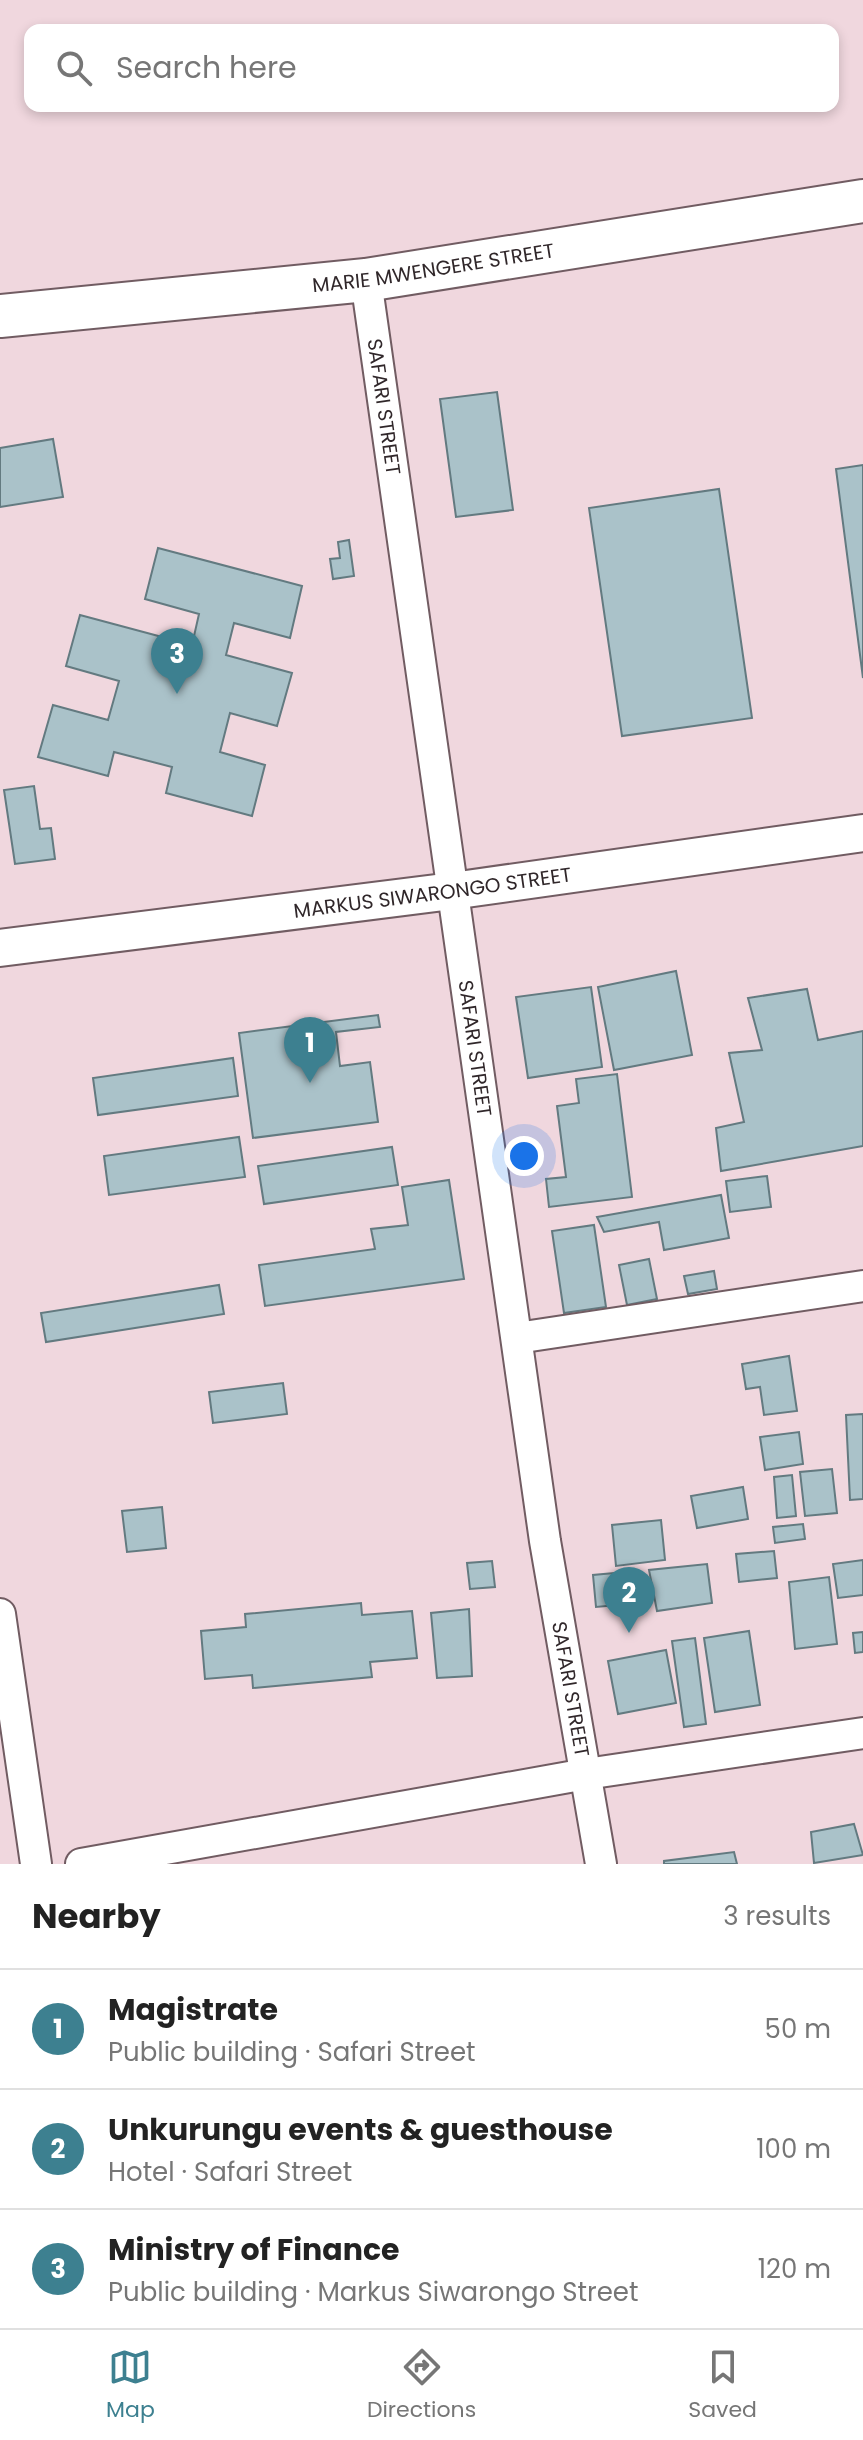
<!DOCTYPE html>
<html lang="en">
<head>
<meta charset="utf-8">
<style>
  body { margin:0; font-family:Poppins,sans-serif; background:#f2f2f2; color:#222 }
  .you { position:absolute; left:524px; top:1156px; width:28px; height:28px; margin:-20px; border:6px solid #fff; border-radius:50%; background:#1a73e8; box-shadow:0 0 0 12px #1a73e833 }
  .badge { display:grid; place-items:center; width:52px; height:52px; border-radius:50%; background:#3d8090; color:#fff; font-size:26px; font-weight:700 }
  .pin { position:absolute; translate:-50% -66px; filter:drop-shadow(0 2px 4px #0008) }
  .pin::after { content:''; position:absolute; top:42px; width:28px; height:24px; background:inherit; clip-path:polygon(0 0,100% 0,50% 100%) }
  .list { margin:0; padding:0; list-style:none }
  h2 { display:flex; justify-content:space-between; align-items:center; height:104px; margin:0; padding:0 32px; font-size:34px }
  h2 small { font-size:26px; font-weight:400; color:#767676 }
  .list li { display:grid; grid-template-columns:52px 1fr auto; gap:24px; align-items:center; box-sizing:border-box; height:120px; padding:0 32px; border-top:2px solid #e0e0e0 }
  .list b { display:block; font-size:30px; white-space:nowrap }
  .list p { margin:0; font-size:26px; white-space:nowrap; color:#767676 }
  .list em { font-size:26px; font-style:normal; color:#767676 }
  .icon { flex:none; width:44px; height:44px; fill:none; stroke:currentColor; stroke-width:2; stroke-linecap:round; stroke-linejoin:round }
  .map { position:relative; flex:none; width:863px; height:1864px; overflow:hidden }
  .search { position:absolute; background:#fff; box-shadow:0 4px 12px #0003; left:24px; right:24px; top:24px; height:88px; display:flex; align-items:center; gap:20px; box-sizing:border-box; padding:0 28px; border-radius:16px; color:#767676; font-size:30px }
  .sheet { height:464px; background:#fff }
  nav { display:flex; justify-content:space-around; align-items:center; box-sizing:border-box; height:112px; border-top:2px solid #e0e0e0; background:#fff; font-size:22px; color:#767676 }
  nav a { display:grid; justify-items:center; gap:4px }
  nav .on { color:#3d8090 }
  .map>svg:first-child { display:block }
  .building { fill:#aac2c9; stroke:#637a80; stroke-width:2 }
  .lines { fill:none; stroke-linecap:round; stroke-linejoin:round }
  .minor-casing { stroke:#715c62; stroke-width:34 }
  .tertiary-casing { stroke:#715c62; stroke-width:40 }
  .secondary-casing { stroke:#715c62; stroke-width:46 }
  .minor { stroke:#fff; stroke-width:30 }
  .tertiary { stroke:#fff; stroke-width:36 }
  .secondary { stroke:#fff; stroke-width:42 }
  .labels { text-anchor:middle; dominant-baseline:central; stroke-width:7; stroke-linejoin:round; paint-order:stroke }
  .street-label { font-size:20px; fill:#30272a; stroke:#f0d7de }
</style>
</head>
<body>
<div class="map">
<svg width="863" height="1864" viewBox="0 0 863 1864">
  <rect width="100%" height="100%" fill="#f0d7de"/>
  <path class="building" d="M497,392L513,510L456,517L440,399Z
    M53,439L63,497L0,507V448Z
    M863,465V678L836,469Z
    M719,489L752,718L622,736L589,508Z
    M349,540L354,576L333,579L330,559L340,558L338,542Z
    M158,548L302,586L290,638L234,623L226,655L292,673L277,726L230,713L220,752L265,765L252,816L166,793L172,767L114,752L108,776L38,757L53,705L108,720L119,681L66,666L80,615L192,645L199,614L145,599Z
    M34,786L40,829L51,828L55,859L15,864L4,790Z
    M676,971L692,1055L614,1070L598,987Z
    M591,987L602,1067L528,1078L516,997Z
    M807,989L818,1040L863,1031V1146L721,1171L716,1128L744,1122L729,1053L762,1050L748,998Z
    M378,1015L380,1027L336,1032L340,1066L370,1062L378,1122L253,1138L239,1033Z
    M233,1058L238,1096L98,1115L93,1078Z
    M617,1074L632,1197L549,1207L546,1179L566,1177L557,1106L579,1103L576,1079Z
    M239,1137L245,1177L109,1195L104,1156Z
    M392,1147L398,1185L264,1204L258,1166Z
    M767,1176L771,1207L730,1212L726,1181Z
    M449,1180L464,1279L265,1306L259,1265L375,1249L371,1229L408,1225L402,1187Z
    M721,1195L729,1238L664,1250L659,1222L604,1232L597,1217Z
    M594,1225L606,1307L564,1313L552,1231Z
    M649,1259L657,1299L627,1305L619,1265Z
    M714,1271L717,1289L688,1294L684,1276Z
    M219,1285L224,1314L46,1342L41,1313Z
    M789,1356L797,1411L764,1415L760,1387L746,1389L742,1364Z
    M283,1383L287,1414L213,1423L209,1392Z
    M863,1414V1499L850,1500L846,1415Z
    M799,1432L803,1464L765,1470L760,1437Z
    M832,1469L837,1513L805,1516L800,1472Z
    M792,1475L796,1516L777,1518L774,1477Z
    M743,1487L748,1519L697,1528L691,1496Z
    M162,1507L166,1548L127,1552L122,1511Z
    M661,1520L665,1560L616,1566L612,1525Z
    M803,1524L805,1539L775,1543L773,1527Z
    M774,1551L777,1578L739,1582L736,1554Z
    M863,1560V1595L838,1598L833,1564Z
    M492,1561L495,1587L470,1589L467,1563Z
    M707,1564L712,1603L657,1611L649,1570Z
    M625,1572L628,1604L596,1607L593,1575Z
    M829,1577L837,1644L795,1649L789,1582Z
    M361,1603L362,1615L412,1611L417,1658L370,1662L372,1677L253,1688L252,1675L205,1679L201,1631L246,1627L245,1614Z
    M469,1609L472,1676L437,1678L431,1613Z
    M749,1631L760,1705L715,1712L704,1638Z
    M863,1632V1652L855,1653L853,1633Z
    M695,1638L706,1724L684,1727L672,1641Z
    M666,1650L676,1703L618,1714L608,1661Z
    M854,1824L863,1855L814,1863L811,1832Z
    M734,1852L737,1864H664V1861Z"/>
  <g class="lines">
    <defs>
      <g id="minor">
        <path id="s1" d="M366,280L545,1541L601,1864"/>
        <path d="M517,1338L863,1286"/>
        <path d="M0,1614L36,1864"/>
        <path d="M81,1864L586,1774L863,1733"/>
      </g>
      <g id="tertiary">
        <path id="s2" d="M0,948L452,891L863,833"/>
      </g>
      <g id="secondary">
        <path id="s3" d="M0,316L366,280L863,201"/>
      </g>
    </defs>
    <use href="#minor" class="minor-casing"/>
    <use href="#tertiary" class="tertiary-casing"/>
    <use href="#secondary" class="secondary-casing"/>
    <use href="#minor" class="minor"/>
    <use href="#tertiary" class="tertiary"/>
    <use href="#secondary" class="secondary"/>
  </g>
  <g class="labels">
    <g class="street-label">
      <text stroke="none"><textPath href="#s3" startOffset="436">MARIE MWENGERE STREET</textPath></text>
      <text stroke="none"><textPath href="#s1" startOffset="128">SAFARI STREET</textPath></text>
      <text stroke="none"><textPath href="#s2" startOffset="436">MARKUS SIWARONGO STREET</textPath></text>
      <text stroke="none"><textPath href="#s1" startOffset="776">SAFARI STREET</textPath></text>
      <text stroke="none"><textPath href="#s1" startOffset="1424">SAFARI STREET</textPath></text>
    </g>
  </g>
</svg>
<div class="you"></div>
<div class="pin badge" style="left:310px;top:1083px">1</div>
<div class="pin badge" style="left:629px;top:1633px">2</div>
<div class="pin badge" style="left:177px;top:694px">3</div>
<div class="search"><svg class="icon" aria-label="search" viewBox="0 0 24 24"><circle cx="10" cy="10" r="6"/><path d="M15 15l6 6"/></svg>Search here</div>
</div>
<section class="sheet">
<h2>Nearby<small>3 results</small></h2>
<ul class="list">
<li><span class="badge">1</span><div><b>Magistrate</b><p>Public building · Safari Street</p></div><em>50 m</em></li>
<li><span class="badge">2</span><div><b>Unkurungu events &amp; guesthouse</b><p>Hotel · Safari Street</p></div><em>100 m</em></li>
<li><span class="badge">3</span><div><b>Ministry of Finance</b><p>Public building · Markus Siwarongo Street</p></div><em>120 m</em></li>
</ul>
</section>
<nav>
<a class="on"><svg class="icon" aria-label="map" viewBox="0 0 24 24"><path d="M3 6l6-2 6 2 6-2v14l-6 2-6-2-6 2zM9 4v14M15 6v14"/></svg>Map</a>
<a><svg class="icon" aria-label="directions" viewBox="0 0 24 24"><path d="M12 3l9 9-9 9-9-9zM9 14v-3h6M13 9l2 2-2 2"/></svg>Directions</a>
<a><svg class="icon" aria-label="saved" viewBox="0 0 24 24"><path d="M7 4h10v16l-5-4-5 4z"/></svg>Saved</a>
</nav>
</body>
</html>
